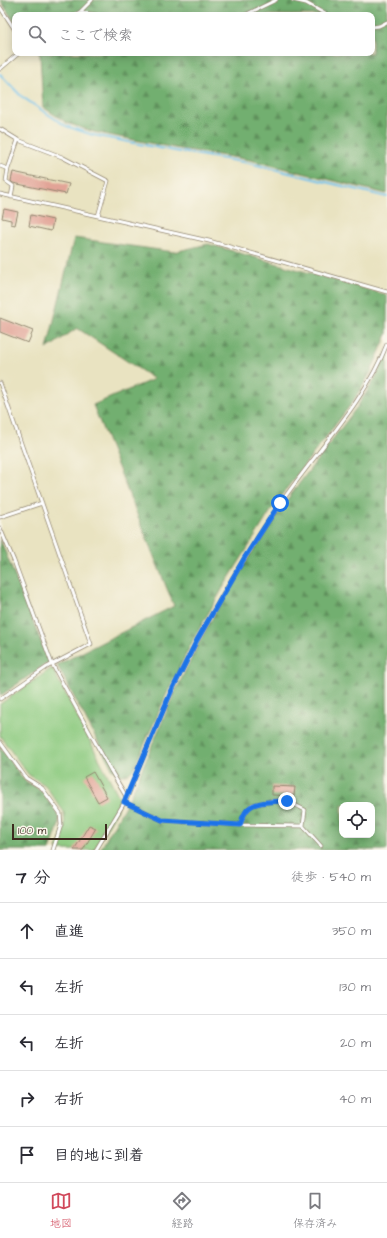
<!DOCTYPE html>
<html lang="ja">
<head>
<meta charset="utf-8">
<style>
  body { margin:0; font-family:"Architects Daughter","Klee One",sans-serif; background:#f7f7f7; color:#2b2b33 }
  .controls { position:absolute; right:12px; bottom:12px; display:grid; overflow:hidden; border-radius:8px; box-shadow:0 2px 10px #0003 }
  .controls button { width:36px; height:36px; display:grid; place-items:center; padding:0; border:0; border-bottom:1px solid #e1e1e2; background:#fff; color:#2b2b33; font:20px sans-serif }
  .scale { position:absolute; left:12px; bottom:10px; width:95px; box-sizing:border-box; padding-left:4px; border:2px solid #3b2a1e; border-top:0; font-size:11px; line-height:14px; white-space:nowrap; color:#3b2a1e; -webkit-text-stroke:3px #fbf7ec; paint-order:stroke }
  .stop { position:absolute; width:12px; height:12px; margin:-9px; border:3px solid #1a73e8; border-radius:50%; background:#fff }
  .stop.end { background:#1a73e8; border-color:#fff; box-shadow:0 1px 4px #0008 }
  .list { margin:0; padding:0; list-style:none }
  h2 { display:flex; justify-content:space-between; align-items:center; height:52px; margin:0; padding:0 16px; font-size:17px }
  h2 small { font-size:13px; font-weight:400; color:#7c7c81 }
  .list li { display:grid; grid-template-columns:26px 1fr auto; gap:12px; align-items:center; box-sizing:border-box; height:56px; padding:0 16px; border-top:1px solid #e1e1e2 }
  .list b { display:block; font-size:15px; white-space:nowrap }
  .list em { font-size:13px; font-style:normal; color:#7c7c81 }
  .icon { flex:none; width:22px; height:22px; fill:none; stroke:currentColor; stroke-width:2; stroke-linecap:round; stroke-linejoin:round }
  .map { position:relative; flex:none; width:387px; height:850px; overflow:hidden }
  .search { position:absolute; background:#fff; box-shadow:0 2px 10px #0003; left:12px; right:12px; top:12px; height:44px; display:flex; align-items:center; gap:10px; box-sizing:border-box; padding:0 14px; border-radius:8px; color:#7c7c81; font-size:15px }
  .sheet { height:332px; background:#fff }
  nav { display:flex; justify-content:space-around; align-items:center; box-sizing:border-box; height:56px; border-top:1px solid #e1e1e2; background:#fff; font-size:11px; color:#7c7c81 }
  nav a { display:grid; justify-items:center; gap:2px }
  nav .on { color:#d1495b }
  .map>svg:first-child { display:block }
  .green { fill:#8ecb81; stroke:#647a50 }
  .forest { fill:url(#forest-firs); stroke:#566c46; fill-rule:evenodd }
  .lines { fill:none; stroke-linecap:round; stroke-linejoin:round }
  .stream { stroke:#70c2ec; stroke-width:2 }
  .building { fill:#e2a497 }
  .service-casing { stroke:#928670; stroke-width:4.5 }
  .service { stroke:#fff; stroke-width:3 }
  .route { stroke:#1a73e8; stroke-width:5 }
</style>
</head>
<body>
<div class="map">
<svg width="387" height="850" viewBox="0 0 387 850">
  <defs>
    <pattern id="forest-firs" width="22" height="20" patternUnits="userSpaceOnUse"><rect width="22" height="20" fill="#72af6f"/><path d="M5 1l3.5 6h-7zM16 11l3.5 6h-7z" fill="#5f8f5b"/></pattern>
  </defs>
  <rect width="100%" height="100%" fill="#fbf7ec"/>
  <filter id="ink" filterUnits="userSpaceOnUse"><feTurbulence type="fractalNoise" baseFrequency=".025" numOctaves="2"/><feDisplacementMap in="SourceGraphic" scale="8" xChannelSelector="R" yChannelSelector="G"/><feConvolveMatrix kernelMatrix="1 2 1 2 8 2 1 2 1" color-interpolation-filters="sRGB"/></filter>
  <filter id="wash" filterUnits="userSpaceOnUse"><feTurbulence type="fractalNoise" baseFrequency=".012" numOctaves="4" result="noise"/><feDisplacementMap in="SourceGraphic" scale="16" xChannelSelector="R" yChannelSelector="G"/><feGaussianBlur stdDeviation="0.9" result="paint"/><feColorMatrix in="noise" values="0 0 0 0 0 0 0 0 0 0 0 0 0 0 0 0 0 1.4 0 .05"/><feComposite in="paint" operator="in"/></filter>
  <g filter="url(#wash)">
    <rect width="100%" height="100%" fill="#e9e3c1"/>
    <path class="green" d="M52,668L119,797L118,809L94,850H57L65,826L64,812L45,785L29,775L25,770L0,736V704Z"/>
    <path class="forest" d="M0,0H387V194L250,160L175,148L94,132L67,123L43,107L40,55L38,53H372V15H15V23Z
      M74,238L174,252L208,244L387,295V334L370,374L352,403L277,501L224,586L194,638L168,691L134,768C128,777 120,777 113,770L57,665L174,606L93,405L154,379L77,328L47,349Z
      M387,353V850H100L130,797L174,694L200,641L214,615L248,559L283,505L357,407L376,377ZM342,805H372V835H342Z
      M0,539L49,662L0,696Z
      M0,747L24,780L41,790L56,811L59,818V825L50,850H0Z"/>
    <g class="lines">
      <path class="stream" d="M0,74L21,96L40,109L66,126L93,135L175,151L249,163L387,197"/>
    </g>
    <g id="blocks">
      <path class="building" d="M13,172L69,184L66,194L13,183L11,181Z
        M4,209L18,212L15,225L11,224V220L2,218Z
        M31,215L53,220L51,231L29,226Z
        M0,318L33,331L28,343L0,332Z
        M93,772L107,797L98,802L84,777Z
        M272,786L295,787L294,796L272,795Z
        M89,825L96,828L83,850H74Z"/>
    </g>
  </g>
  <g filter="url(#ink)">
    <use href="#blocks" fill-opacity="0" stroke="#928670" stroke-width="1"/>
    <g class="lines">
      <defs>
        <path id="service" d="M293,0L306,3L327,15
          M0,7L15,30
          M80,12L96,15
          M74,15L80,12L92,0
          M245,15L276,0
          M372,27L379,26L387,22
          M0,69L19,53
          M0,129L18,140L62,157L108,181L98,216
          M0,166L8,169
          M0,194L209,241L387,292
          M11,197L13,186L6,181L8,169L18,140
          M0,383L91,644L47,667L0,699
          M0,517L42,503
          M0,528L14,561L52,664L111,771L127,798L96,850
          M0,742L26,778L42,788L60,813L61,825L53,850
          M127,798C166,694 217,595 280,504C316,451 364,404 387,344
          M124,802L162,820L240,825L303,826L321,846
          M240,825L245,813L252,805L272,801H287L305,810L303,826"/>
      </defs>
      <use href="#service" class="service-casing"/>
      <use href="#service" class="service"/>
    </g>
  </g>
  <g class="lines" filter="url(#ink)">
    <path class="route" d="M280,503L245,557L197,640L171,692L124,802L162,820L240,825C242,819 244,812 249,808C256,801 278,801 287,801"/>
  </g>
</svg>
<div class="controls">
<button><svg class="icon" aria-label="locate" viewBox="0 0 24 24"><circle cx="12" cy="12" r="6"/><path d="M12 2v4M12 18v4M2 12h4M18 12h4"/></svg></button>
</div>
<div class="scale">100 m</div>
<div class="stop" style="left:280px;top:503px"></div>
<div class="stop end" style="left:287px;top:801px"></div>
<div class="search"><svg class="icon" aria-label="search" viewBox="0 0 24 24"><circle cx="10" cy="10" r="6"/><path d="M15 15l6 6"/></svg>ここで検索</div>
</div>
<section class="sheet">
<h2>7 分<small>徒歩 · 540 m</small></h2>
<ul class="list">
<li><svg class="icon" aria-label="ahead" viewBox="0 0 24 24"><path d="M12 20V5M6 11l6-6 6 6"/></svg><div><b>直進</b></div><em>350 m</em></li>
<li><svg class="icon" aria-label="left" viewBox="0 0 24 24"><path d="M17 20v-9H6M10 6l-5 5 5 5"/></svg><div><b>左折</b></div><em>130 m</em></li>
<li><svg class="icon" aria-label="left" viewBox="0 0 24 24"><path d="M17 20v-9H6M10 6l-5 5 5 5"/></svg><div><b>左折</b></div><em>20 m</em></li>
<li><svg class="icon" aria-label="right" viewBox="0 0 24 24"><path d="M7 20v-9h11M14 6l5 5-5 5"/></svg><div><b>右折</b></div><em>40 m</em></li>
<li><svg class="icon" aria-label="arrive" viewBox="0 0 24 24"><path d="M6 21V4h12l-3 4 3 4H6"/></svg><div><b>目的地に到着</b></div></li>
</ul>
</section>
<nav>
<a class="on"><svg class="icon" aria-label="map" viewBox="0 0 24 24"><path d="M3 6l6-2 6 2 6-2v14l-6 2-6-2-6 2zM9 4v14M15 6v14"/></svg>地図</a>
<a><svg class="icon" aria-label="directions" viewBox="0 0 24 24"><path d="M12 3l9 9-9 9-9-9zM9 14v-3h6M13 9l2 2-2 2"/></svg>経路</a>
<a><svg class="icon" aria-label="saved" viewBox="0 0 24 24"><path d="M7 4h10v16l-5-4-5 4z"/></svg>保存済み</a>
</nav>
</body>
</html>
